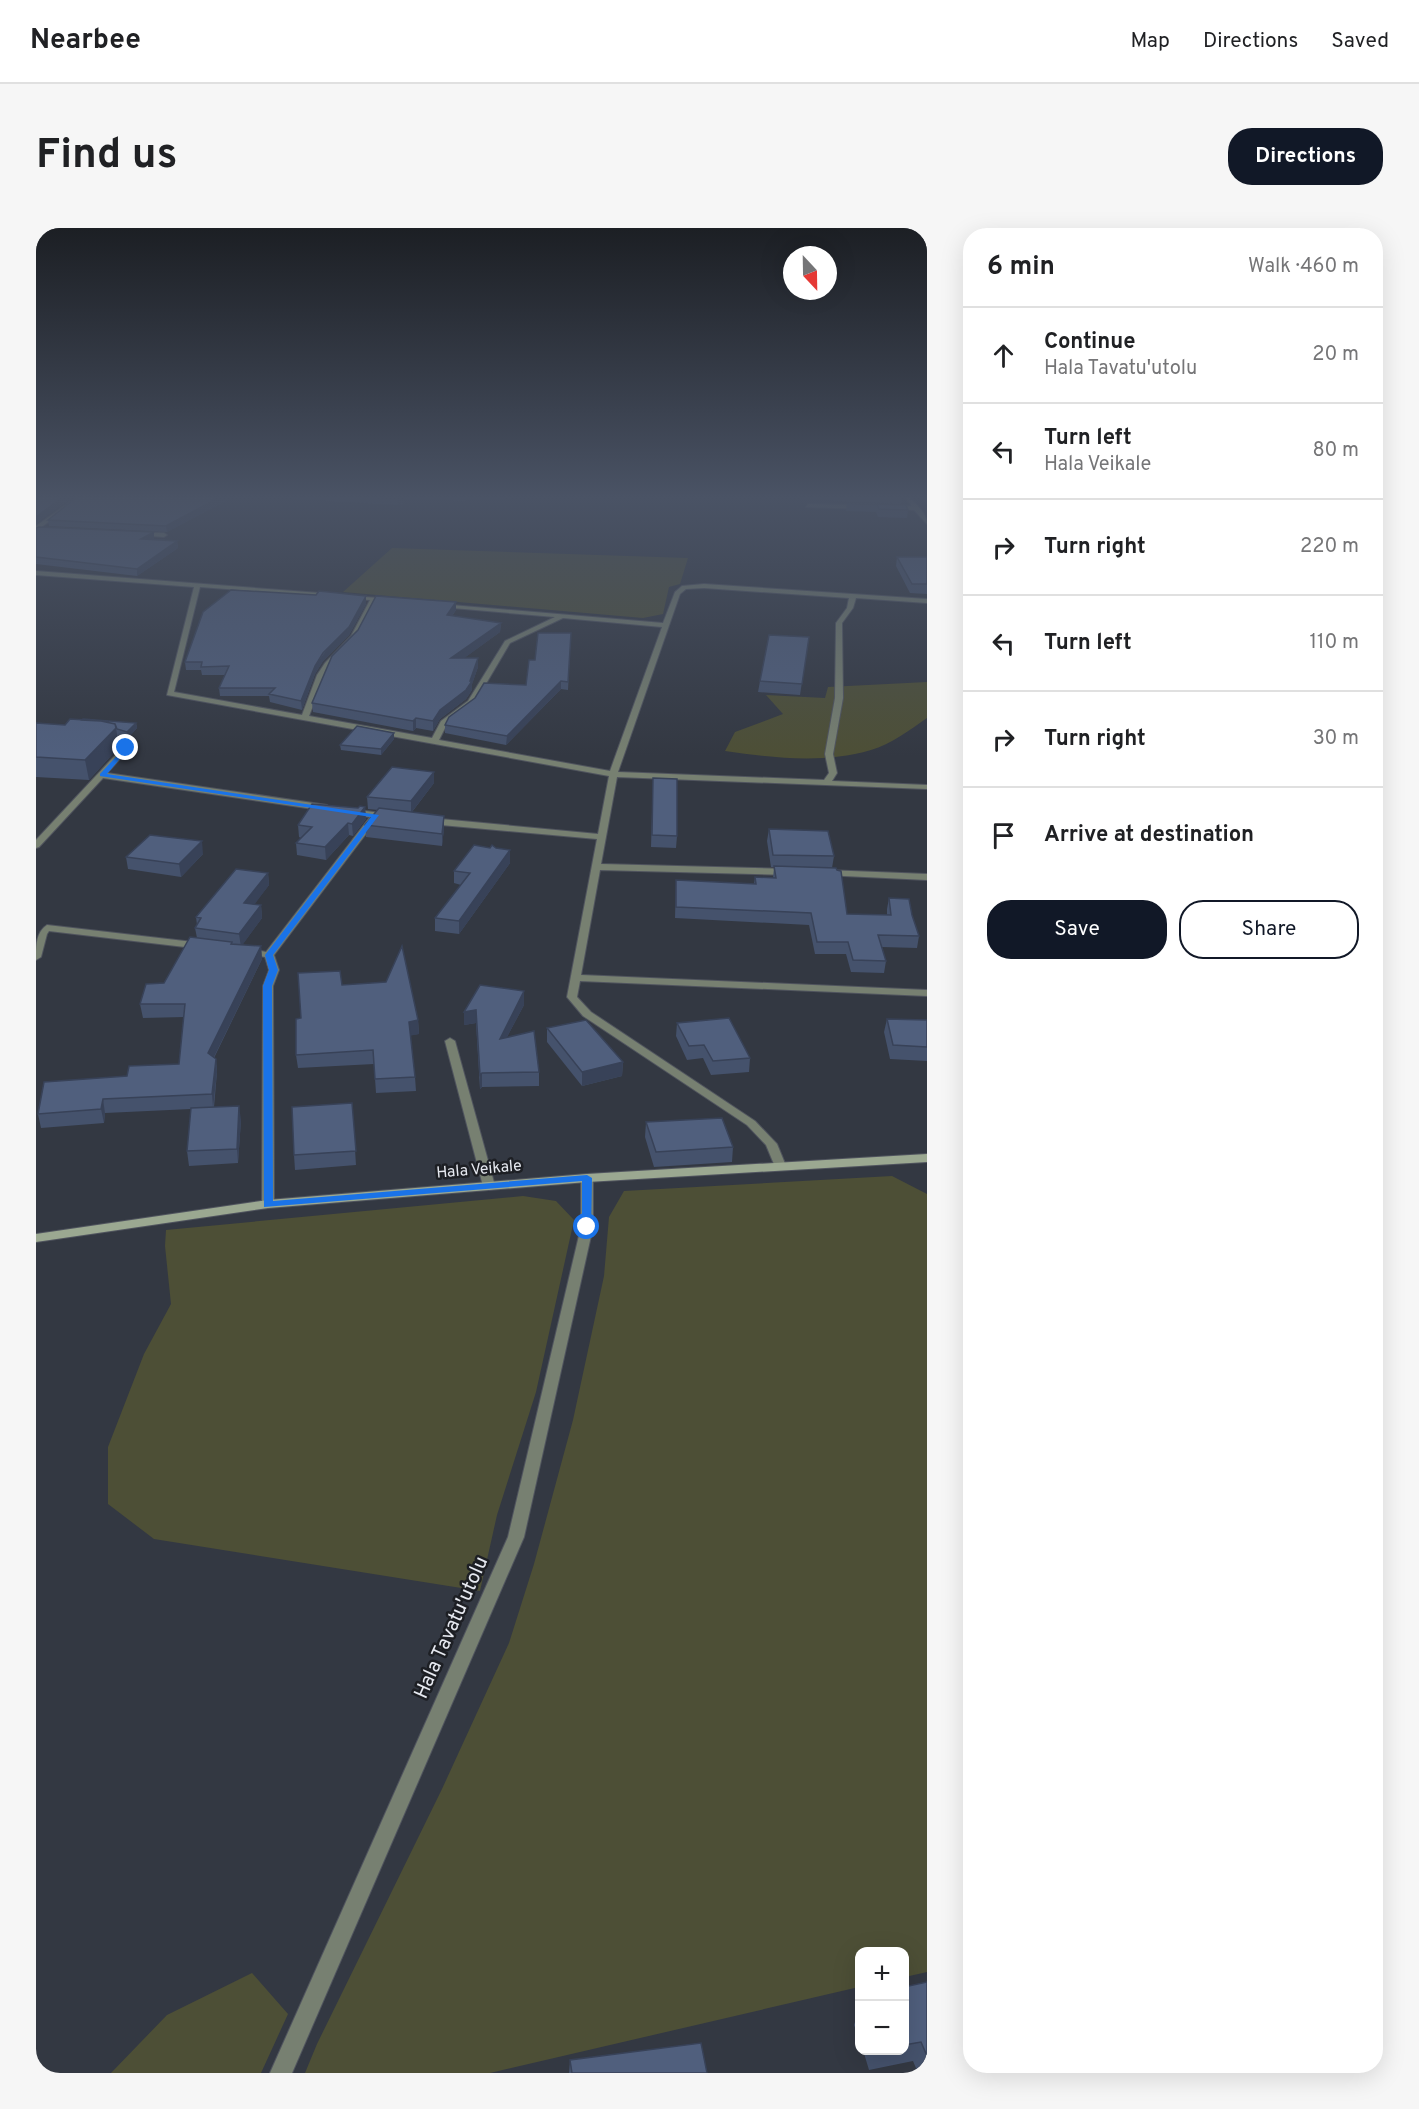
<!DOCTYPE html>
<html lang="en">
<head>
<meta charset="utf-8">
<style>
  body { margin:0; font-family:Overpass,sans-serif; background:#f6f6f6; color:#202124 }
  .controls { position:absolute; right:18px; bottom:18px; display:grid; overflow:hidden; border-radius:12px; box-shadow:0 6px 24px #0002 }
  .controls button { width:54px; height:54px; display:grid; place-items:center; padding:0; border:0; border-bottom:2px solid #e0e0e0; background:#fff; color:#202124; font:30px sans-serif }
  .compass { position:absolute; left:747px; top:18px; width:54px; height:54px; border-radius:50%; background:#fff; box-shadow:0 6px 24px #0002; rotate:158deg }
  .stop { position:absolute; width:18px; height:18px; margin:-14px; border:4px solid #1a73e8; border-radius:50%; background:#fff }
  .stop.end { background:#1a73e8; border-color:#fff; box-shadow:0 2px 6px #0008 }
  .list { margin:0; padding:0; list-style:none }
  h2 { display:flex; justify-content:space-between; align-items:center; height:78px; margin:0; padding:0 24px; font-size:26px }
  h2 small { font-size:20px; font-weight:400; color:#757577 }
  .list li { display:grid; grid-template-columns:39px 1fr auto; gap:18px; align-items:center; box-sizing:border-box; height:96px; padding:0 24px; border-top:2px solid #e0e0e0 }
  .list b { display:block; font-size:22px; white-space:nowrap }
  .list p { margin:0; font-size:20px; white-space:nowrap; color:#757577 }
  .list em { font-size:20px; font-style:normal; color:#757577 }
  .actions { display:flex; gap:12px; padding:18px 24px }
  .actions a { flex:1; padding:14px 0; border:2px solid #111827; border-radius:24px; text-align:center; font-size:21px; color:#111827 }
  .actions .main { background:#111827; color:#fff }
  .icon { flex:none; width:33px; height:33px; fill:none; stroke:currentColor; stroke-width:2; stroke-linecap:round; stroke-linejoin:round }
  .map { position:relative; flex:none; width:891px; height:1845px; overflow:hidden; border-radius:24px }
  header { display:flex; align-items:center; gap:36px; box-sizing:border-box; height:84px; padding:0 30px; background:#fff; border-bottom:2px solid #e0e0e0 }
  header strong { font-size:28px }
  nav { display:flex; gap:33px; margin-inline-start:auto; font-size:21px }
  .intro { display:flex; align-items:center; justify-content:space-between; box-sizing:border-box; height:144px; padding:0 36px }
  h1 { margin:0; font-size:42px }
  .button { padding:15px 27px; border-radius:24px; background:#111827; color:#fff; font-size:21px; font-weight:700 }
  main { display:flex; gap:36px; padding:0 36px }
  aside { flex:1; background:#fff; border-radius:24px; box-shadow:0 6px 24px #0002 }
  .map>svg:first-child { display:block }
  .green { fill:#4d4f36 }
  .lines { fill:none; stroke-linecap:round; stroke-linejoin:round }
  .street-casing { stroke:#50545e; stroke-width:2 }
  .secondary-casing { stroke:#50545e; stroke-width:2 }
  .street { fill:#778071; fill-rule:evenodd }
  .secondary { fill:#9ba891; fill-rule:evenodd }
  .wall { fill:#45526c }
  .shaded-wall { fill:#384258 }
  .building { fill:#505f7d; stroke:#384258; stroke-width:1.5 }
  .route { fill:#1a73e8 }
  .labels { text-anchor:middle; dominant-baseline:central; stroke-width:5; stroke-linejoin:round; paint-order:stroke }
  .street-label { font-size:16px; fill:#e6e9f0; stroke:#1d1f24 }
  .near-street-label { font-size:20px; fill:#e6e9f0; stroke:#1d1f24 }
</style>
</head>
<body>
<header>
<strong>Nearbee</strong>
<nav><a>Map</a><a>Directions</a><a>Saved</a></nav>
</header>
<div class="intro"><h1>Find us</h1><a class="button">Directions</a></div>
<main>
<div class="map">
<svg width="891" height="1845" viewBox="0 0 891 1845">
  <rect width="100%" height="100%" fill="#333842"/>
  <path class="green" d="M356,320L652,330L644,356L633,359L627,386L607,390L307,364Z
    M891,454V490C874,502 855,516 835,522C787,536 738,530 689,523L699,504L747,486L730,467L789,470L792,459Z
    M856,948L891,966V1744L869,1749L868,1724H824L823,1759L454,1845H269L281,1816L406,1561L473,1415L498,1336L537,1192L568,1048L573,989L588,963Z
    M487,968L520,973L538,992L500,1164L461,1287L444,1363L118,1311L72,1276V1219L108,1126L135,1076L129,1018L130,1002Z
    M216,1745L252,1786L225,1845H75L131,1787Z"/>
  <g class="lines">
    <defs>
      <path id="street" d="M41,269H47L0,303V298Z
        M869,269H874C880,277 891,285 891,296L878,282L855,281L857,278H876Z
        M772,276L825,277L828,279L825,281L770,279Z
        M102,304L128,305L131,307L128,309L100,307Z
        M0,343L297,366V368L295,369L164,359L138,464L266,487L281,447L289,435L315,408L334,372L316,371L314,370V368L357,371V373L355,374L340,373L320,410L295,436L289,447L273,488L396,510L405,493L432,473L469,413L519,389L405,379L403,378V376L627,395L639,364L646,358L668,356L891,371V375L820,370L817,380L806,395L807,470L797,526L801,545L796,553L891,557V561L581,549L565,636L752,641L757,644L752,647L564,642L545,747L891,762V768L544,753L541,769L555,784L719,893L741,916L750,938L748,941H740L730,917L711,897L547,788L531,769L561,611L394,596L390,593L394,590L562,606L573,548L131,467L158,359L0,347ZM668,360L813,370L811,380L800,395L799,470L789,526L793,545L788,552L582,544L644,366L650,361ZM527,390L626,399L574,543L403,512L411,496L438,476L474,415Z
        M64,506L90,510L94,520L71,545L291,577L295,580L291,583L67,550L3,619L0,620V612L86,520L84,514L64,510Z
        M314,581L353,586L357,589L353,592L342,590L238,727L243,742L237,758L238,976L232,980L226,976L227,758L233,742L229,729L206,725L205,723L210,720L230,724L334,589L311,586V582Z
        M790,642L891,646V652L787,647L785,645Z
        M11,697L166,715L171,718L166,721L13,703L11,706L5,729L0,732C0,718 0,704 11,697Z
        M414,810L419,813L459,958L457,961L453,962L447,958L409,813Z
        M551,946L557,950V999L488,1309L256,1845H234L472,1309L545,999V950Z"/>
      <path id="secondary" d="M891,926V934L551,954L232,980L0,1014V1006L232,972L551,946Z"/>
    </defs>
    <use href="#street" class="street-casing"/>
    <use href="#secondary" class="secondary-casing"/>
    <use href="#street" class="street"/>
    <use href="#secondary" class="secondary"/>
  </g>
  <path class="wall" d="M197,269L131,304L13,298L12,292Z
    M227,269H469L468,272L430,271V273L368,271L366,277H361Z
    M765,269H866L865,276L766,271Z
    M884,269H891V276Z
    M811,275L870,277L872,282L871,290L842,289L840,284L810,283Z
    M0,300L141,313L142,320L101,348L0,336Z
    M861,329H891V366L874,365L860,338Z
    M280,367L330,368V376L313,407L287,433L279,446L266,482L234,474L233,468H184L183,460L189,447H166L165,442H150L149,434Z
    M420,374V382L416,388L465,395L464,404L428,430H442V439L436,456V462L430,471L404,491L397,503L380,500L377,503L277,484L276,475Z
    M535,405L532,462L525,461L470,517L409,505V497L490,457L499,432Z
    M773,409L764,467L722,464L724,453Z
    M0,495L29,497L100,495L101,500L92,510L82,507L83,519L53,552L0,549Z
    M358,511L345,527L305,522L304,517Z
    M617,550L641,608L640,620L615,619Z
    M398,555L376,584L408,588V600L406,618L330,609L329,597L342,582L332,581L331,569Z
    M329,579L330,591L317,608L313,607L290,632L261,627L260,615L265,610L263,609L262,597Z
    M733,601L798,628L796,640L811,686L851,687V681L853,670L876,687L883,708L881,720L846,719L850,733L848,745L815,744L810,726H779L773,697L639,690L640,652L718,656L719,649L737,650L738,639H735L731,613Z
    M167,626L145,649L92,641L90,629Z
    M474,635L423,706L399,703V690L425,657L418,655V643Z
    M232,645L233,657L218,676L225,677L226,690L206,717L225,718L226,731L178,830L180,831L181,844L178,879L205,892L202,935L153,938L151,923L155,881L69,885L68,895L5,900L2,886L91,848L143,836L148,789L107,790L104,776L128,755L161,710L159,700L161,697L160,689Z
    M306,757L382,792L383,806L374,807L379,849L380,863L340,865L338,836L262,840L260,827L265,790Z
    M488,763V777L471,809L503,844V858L446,859L444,861L440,795L428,797V784Z
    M851,791L891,792V833L854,831L848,804Z
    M641,795L714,830L713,844L675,847L667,830L651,832L640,808Z
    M511,800L587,834L586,848L546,858L511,814Z
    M316,875L320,937L259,942L258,927Z
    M610,894L697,919L696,934L618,939L609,909Z
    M891,1754V1845H882L877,1833L833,1842L827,1822H868V1759Z
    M824,1779V1813L818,1797Z
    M534,1832L536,1845H533Z"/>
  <path class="shaded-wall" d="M27,269H34V271L0,296V289Z
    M184,269H197L131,304L130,298Z
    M366,269H368V271L366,277H361V271Z
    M118,304V311L106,317L105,311Z
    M141,313L142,320L101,348V341Z
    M330,368V376L313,407L287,433L279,446L266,482L265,473L279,438Z
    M420,374V382L411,395V387Z
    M465,395L464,404L416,439L415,430Z
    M442,430V439L436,456V462L430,471L404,491L397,503V493L404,482L434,453Z
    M525,453V461L470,517L471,508Z
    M380,490V500L377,503V493Z
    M100,495L101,500L92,510L91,504Z
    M80,500L83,519L53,552L49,532Z
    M358,505V511L345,527V521Z
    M398,544V555L375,585V573Z
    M329,579L330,591L317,608L316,596Z
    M408,588V600L406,618V606Z
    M312,595L313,607L290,632L289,619Z
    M166,613L167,626L145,649L143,636Z
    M474,622V635L423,706V693Z
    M232,645L233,657L210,688L208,675Z
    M225,677L226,690L205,719L203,706Z
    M225,718L226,731L173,839L172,825Z
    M488,763V777L463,824L464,811Z
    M440,782V795L428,797V784Z
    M382,792L383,806L373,808V794Z
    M180,831L181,844L177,880L176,866Z
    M587,834L586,848L546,858V844Z
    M446,845V859L444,861V847Z
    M67,871L69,885L68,895L65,881Z
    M203,878L205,892L202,935L201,921Z"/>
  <path class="building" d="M0,269H27L0,289Z
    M41,269H184L130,298L12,292Z
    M336,269H366L365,270L361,271Z
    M811,275L870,277L872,282L843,281L841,277Z
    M3,299L118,304L105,311L141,313L101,341L0,329V300Z
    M861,329H891V356H876Z
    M195,362L280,367L283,363L330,368L313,399L287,425L279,438L265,473L233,466L239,460H183L193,438L165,439L166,434H149L167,384Z
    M340,368L420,374L411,387L465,395L415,430H442L434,453H436L430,462L404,482L397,493L380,490L377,493L276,475L296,428L322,402Z
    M502,405H535L532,454L525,453L471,508L409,497L413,489L439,470L448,455L490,457L493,432H499Z
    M733,407L773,409L766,456L724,453Z
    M34,491L65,493L79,496L80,500L49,532L0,529V495L29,497Z
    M47,491L100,495L91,504L81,501L79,496L65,493L46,492Z
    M321,498L358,505L345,521L304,517Z
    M356,539L398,544L375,573L331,569Z
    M617,550L641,551V608L616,607Z
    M276,576L322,580L324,578L329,579L316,596L312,595L289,619L260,615L276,599L262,597Z
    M343,580L408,588L406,606L329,597Z
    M733,601L792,603L798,628L737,627Z
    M114,607L166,613L143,636L90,629Z
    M438,617L454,620L456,617L460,620L474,622L423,693L399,690L434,645L418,643Z
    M738,638L800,640L801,642L805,643L811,686L855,687L853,670L873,671L876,687L883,708L842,707L850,733L817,732L812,714H781L775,685L640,679V652L720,656L719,649L740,650Z
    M200,641L232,645L208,675L225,677L203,706L159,700L165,690L160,689Z
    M154,709L196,714L195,716L225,718L172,825L180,831L176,866L67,871L65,881L2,886L8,854L91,848L93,838L143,836L149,776H104L110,756L128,755Z
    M366,718L382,792L373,794L379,849L339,851L337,822L260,827V791L265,790L262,745L304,743L306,757L350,754Z
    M444,757L488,763L464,811L498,803L503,844L446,845L444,847L440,782L428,784Z
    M693,790L714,830L677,833L668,817L653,818L641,795Z
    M851,791L891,792V819L857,817Z
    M550,792L587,834L546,844L511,800Z
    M316,875L320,923L258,927L256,879Z
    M203,878L201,921L151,923L155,880Z
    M686,890L697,919L620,924L610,894Z
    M891,1754V1828L885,1814L868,1817V1759Z
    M665,1815L671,1845H536L534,1832Z"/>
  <linearGradient id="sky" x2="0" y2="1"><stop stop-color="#1c1f24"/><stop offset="0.51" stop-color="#4a5365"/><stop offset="1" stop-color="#4a5365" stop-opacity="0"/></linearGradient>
  <rect width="891" height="528" fill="url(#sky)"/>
  <path class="route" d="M90,518L93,520L71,546L343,587L237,727L242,742L236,758L237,973L551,947L556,950L555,1002H547L546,999V953L228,979L227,758L233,742L229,727L335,589L64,548V546Z"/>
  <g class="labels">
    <g class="street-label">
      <text transform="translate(443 942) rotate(-5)">Hala Veikale</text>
    </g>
    <g class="near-street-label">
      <text transform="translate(416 1400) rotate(-66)">Hala Tavatu'utolu</text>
    </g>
  </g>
</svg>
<div class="controls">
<button>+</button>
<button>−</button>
</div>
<svg class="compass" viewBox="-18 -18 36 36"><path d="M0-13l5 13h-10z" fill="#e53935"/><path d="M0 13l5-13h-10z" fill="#757577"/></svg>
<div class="stop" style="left:551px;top:999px"></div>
<div class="stop end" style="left:90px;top:520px"></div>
</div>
<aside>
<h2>6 min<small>Walk · 460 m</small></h2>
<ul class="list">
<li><svg class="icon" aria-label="ahead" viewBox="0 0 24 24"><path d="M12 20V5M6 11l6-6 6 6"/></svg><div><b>Continue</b><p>Hala Tavatu'utolu</p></div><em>20 m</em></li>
<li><svg class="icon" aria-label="left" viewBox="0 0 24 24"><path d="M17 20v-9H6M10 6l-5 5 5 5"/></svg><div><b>Turn left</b><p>Hala Veikale</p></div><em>80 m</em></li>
<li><svg class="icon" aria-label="right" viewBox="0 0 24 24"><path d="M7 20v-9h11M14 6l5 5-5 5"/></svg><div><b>Turn right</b></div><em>220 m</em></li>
<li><svg class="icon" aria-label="left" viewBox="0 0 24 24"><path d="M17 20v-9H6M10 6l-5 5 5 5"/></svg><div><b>Turn left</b></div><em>110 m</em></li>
<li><svg class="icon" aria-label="right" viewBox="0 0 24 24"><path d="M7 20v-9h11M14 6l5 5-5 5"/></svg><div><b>Turn right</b></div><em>30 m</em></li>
<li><svg class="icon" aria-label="arrive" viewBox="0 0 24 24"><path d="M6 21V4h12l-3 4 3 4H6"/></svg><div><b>Arrive at destination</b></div></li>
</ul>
<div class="actions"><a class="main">Save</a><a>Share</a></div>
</aside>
</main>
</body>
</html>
